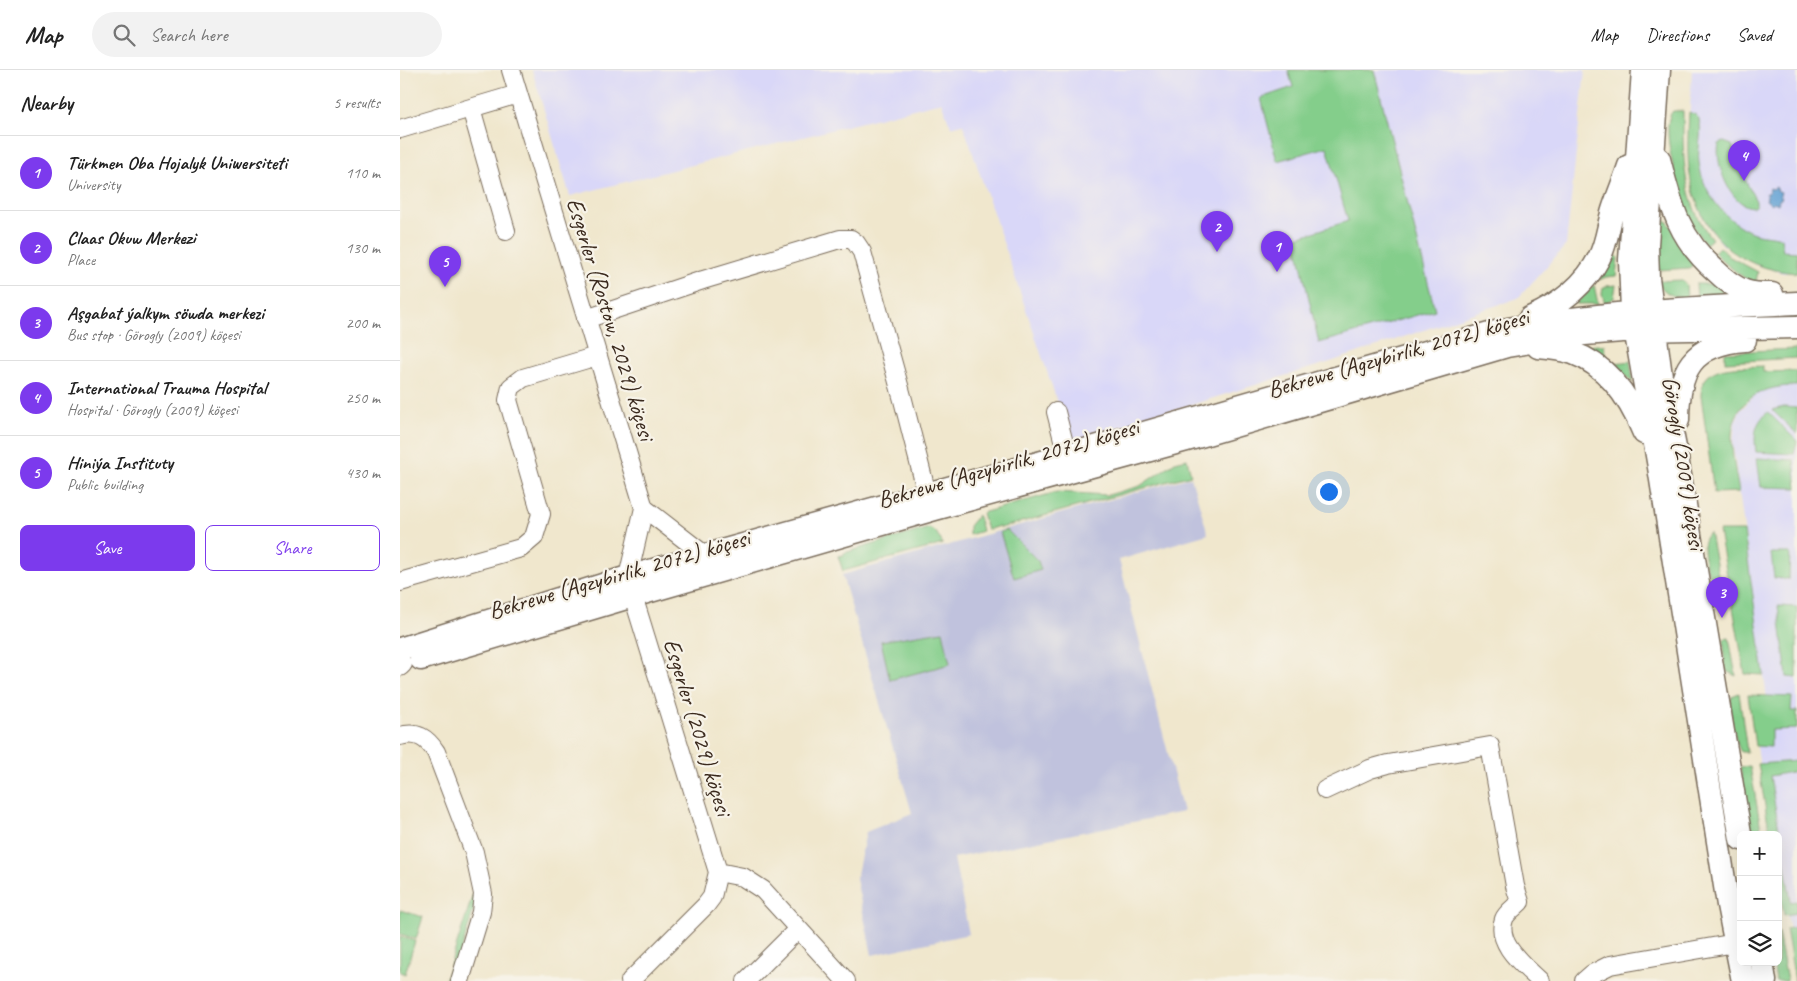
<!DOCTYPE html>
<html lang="en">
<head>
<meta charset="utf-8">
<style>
  body { margin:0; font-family:Caveat,sans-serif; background:#f2f2f2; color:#222 }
  .controls { position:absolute; right:15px; bottom:15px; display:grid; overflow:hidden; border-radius:8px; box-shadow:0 5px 20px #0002 }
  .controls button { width:45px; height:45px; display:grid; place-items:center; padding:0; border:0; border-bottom:1px solid #e0e0e0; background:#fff; color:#222; font:25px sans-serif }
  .you { position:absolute; left:928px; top:421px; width:18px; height:18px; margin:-12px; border:4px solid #fff; border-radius:50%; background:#1a73e8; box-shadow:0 0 0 8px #1a73e833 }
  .badge { display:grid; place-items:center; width:32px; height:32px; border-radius:50%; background:#7c3aed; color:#fff; font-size:16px; font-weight:700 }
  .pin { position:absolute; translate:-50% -41px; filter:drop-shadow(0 1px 2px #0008) }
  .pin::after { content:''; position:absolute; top:26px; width:18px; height:15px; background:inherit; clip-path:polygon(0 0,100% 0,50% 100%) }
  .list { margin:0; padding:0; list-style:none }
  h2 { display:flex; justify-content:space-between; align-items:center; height:65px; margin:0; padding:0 20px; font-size:21px }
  h2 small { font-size:16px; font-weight:400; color:#767676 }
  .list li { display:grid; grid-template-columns:32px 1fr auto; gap:15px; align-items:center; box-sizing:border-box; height:75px; padding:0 20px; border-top:1px solid #e0e0e0 }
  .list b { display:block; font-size:19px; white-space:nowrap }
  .list p { margin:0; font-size:16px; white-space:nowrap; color:#767676 }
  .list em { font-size:16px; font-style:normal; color:#767676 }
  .actions { display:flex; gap:10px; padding:15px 20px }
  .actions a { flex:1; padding:11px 0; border:1px solid #7c3aed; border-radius:8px; text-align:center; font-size:18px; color:#7c3aed }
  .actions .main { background:#7c3aed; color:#fff }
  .icon { flex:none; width:28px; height:28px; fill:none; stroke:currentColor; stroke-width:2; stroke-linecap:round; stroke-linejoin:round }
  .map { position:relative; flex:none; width:1397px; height:911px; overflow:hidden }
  header { display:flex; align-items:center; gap:30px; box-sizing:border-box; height:70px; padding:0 25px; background:#fff; border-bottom:1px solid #e0e0e0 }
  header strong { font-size:24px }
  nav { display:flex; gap:28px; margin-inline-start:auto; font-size:18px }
  .search { width:350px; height:45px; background:#f2f2f2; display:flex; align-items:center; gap:12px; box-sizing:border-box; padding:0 18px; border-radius:28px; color:#767676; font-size:19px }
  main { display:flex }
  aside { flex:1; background:#fff }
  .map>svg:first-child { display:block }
  .built { fill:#d9d7f8 }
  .industrial { fill:#c0c2dd }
  .green { fill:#84ce8b; stroke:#607c54 }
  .water { fill:#62a1d4; stroke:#4e6679 }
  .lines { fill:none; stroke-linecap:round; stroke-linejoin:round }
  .minor-casing { stroke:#7a6c5b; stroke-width:20 }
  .major-casing { stroke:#7a6c5b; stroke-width:25 }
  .minor { stroke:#fff; stroke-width:18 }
  .major { stroke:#fff; stroke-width:22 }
  .labels { text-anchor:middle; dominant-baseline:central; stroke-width:4.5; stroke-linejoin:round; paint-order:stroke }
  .street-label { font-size:24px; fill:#3b2a1e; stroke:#f7f3e8 }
</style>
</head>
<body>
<header>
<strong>Map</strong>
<div class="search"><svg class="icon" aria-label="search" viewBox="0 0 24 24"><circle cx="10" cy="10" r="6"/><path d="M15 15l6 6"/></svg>Search here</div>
<nav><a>Map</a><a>Directions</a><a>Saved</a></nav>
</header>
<main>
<aside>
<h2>Nearby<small>5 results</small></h2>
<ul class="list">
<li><span class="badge">1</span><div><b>Türkmen Oba Hojalyk Uniwersiteti</b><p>University</p></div><em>110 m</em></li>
<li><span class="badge">2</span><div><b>Claas Okuw Merkezi</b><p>Place</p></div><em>130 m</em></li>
<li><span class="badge">3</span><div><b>Aşgabat ýalkym söwda merkezi</b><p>Bus stop · Görogly (2009) köçesi</p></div><em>200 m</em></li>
<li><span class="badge">4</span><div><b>International Trauma Hospital</b><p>Hospital · Görogly (2009) köçesi</p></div><em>250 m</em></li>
<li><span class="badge">5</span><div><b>Hiniýa Instituty</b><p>Public building</p></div><em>430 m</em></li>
</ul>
<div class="actions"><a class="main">Save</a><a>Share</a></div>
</aside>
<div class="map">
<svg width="1397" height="911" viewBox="0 0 1397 911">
  <rect width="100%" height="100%" fill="#f7f3e8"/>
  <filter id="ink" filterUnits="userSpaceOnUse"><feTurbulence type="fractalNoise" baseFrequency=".02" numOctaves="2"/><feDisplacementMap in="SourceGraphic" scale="10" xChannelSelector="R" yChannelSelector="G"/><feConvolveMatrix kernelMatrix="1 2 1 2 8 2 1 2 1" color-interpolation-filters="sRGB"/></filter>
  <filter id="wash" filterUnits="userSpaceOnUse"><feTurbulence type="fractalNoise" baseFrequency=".0096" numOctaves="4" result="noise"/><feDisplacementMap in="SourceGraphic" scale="20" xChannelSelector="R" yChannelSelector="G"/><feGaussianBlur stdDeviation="1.12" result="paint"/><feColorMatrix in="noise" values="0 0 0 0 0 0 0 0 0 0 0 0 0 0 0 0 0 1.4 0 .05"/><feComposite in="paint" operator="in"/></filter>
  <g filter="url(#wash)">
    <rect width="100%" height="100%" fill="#f0e7cd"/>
    <path class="built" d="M132,0H1185L1166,175L1118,228L930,292L671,372L563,54L551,57L541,32L170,126Z
      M1292,0H1397V203H1383L1356,195L1337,185L1322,174L1309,158L1300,142L1289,99L1288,79Z
      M1377,316H1397V899L1378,794V765H1373L1357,677H1371V659L1333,375L1335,352L1340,341L1355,325L1366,319Z"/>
    <path class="industrial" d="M791,407L808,464L719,490L783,742L554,788L569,864L472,885L456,809L466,762L512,743L442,505Z"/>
    <path class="green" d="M888,0H974L1035,240L919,273L895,168L948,151L927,77L877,91L861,28L893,17Z
      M1273,41H1283C1283,86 1282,132 1312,169L1306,174C1301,168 1296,162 1292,155C1283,136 1257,56 1273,41Z
      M1289,42L1296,45L1299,50C1303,63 1297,78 1299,92C1302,122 1326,153 1354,163C1363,166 1372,165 1381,168L1383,181L1397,182V203C1334,199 1297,161 1289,99C1287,80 1288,61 1289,42Z
      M1324,72L1332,75L1341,102L1356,131V135L1354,137C1331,138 1314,93 1319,74Z
      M1262,150L1267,151L1295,191L1290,198L1258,200L1260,153Z
      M1319,177L1330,187L1358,202L1355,216L1326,194L1314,182Z
      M1215,186H1217L1218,188L1216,206L1206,207L1199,210Z
      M1282,210L1286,215L1287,228C1275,228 1262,223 1258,211Z
      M1296,214H1319L1333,225L1297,228Z
      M1194,215L1198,234H1177L1176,233Z
      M1216,215L1214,228L1205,233L1202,224L1203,218L1207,216Z
      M1193,275H1204L1206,288L1192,280L1191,277Z
      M1397,279V288L1325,292V282Z
      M1230,291L1233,311H1231L1214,295L1216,293Z
      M1363,296V302L1397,301V316C1365,315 1335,328 1332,364C1331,383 1336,404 1339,422L1314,423L1301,325C1302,291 1339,298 1363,296Z
      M1384,337L1397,338V364L1372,340Z
      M1368,342L1397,371L1394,384L1356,382C1354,366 1354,353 1368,342Z
      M1357,388L1394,390L1397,418L1361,417Z
      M787,389L791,405L600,458L599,456L587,460L582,443L657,422L708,425L740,416L775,392Z
      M578,445L582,461L569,465V456Z
      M529,458L536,462L543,474L443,501L438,486L444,485V483Z
      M607,460L638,491L641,500L614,508L600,462Z
      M1319,461H1344L1364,605L1345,604Z
      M1310,463L1322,525L1317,526C1312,512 1293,473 1310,463Z
      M1371,483H1390L1389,509L1374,508Z
      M1378,536L1397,537V608L1387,607Z
      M543,561L550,594L490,610L481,571Z
      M1329,568L1336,606L1326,601L1324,593V569Z
      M1339,623L1347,682H1341C1335,673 1327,637 1332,626Z
      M1348,625L1392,627L1391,641H1397V659L1371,660V677L1355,676Z
      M1397,691V701L1370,706L1391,832L1397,831V843L1384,845L1378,812V765H1370L1358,694Z
      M1350,696L1362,765H1352L1340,697Z
      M75,818V835L52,911H45Z
      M0,840L23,847L16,869L0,864Z
      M1397,857V911H1395L1386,859Z
      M1378,862L1387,911H1376L1373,892H1378Z
      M0,866L15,871L5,904L0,902Z"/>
    <path class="water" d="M1376,117L1378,121L1381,122L1380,125L1382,128L1379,130L1378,134L1374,132L1371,134L1366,130L1367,127L1366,123L1369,122L1370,118L1373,119Z"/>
  </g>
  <g filter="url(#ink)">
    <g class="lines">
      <defs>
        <path id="minor" d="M111,0L244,438L306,486
          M71,38L106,161
          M0,59L118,24
          M186,249L303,210L440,169H451L456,173L462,182L503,330L527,424L532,435
          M656,342L667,385
          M228,507L244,438
          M0,512L121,478L134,467L141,444L108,330L111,317L123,308L197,286
          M233,526L318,802
          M0,597L3,594
          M0,666C17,661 27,668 36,682L74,782L83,824L81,842L60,911
          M925,720L970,699L988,694L1090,676L1115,816L1120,832C1115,837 1106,843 1104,849C1095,874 1125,896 1140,911
          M318,802L343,807L363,820L446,911
          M230,911L306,835L312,827L318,802
          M346,911L398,859
          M1184,911L1192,904L1210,895L1341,872"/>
        <path id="major" d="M1243,0L1230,190L1232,241L1259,397L1328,835L1343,911
          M1259,0L1247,175L1248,208L1261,306L1278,393L1341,769
          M1259,89C1271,136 1279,169 1316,201C1324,209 1334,217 1345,221C1353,224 1363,224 1372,224
          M1130,248C1159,235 1184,217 1199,188C1207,173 1208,156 1213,140C1218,125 1224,111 1229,96
          M1138,277C1150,278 1162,279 1173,283C1209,296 1230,329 1244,363
          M1278,350C1278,300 1292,274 1345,270
          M0,579L228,507L667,385L1103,260C1200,241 1298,238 1397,233
          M21,589L233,526L535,439L787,370L1107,276L1172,265L1235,260L1397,257
          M1362,892L1365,911"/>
      </defs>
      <use href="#minor" class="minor-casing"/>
      <use href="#major" class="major-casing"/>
      <use href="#minor" class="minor"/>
      <use href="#major" class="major"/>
    </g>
  </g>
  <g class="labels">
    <g class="street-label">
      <text transform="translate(211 249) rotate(73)">Esgerler (Rostow, 2029) köçesi</text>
      <text transform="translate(998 283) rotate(-16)">Bekrewe (Agzybirlik, 2072) köçesi</text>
      <text transform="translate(608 393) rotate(-16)">Bekrewe (Agzybirlik, 2072) köçesi</text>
      <text transform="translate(1284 393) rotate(81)">Görogly (2009) köçesi</text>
      <text transform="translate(219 504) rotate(-16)">Bekrewe (Agzybirlik, 2072) köçesi</text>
      <text transform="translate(298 657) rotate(73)">Esgerler (2029) köçesi</text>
    </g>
  </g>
</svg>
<div class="controls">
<button>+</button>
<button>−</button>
<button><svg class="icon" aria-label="layers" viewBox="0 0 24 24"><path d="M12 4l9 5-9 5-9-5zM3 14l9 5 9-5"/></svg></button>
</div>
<div class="you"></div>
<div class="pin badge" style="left:877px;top:202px">1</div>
<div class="pin badge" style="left:817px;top:182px">2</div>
<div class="pin badge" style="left:1322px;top:548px">3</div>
<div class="pin badge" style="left:1344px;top:111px">4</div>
<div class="pin badge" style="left:45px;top:217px">5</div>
</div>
</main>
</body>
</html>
